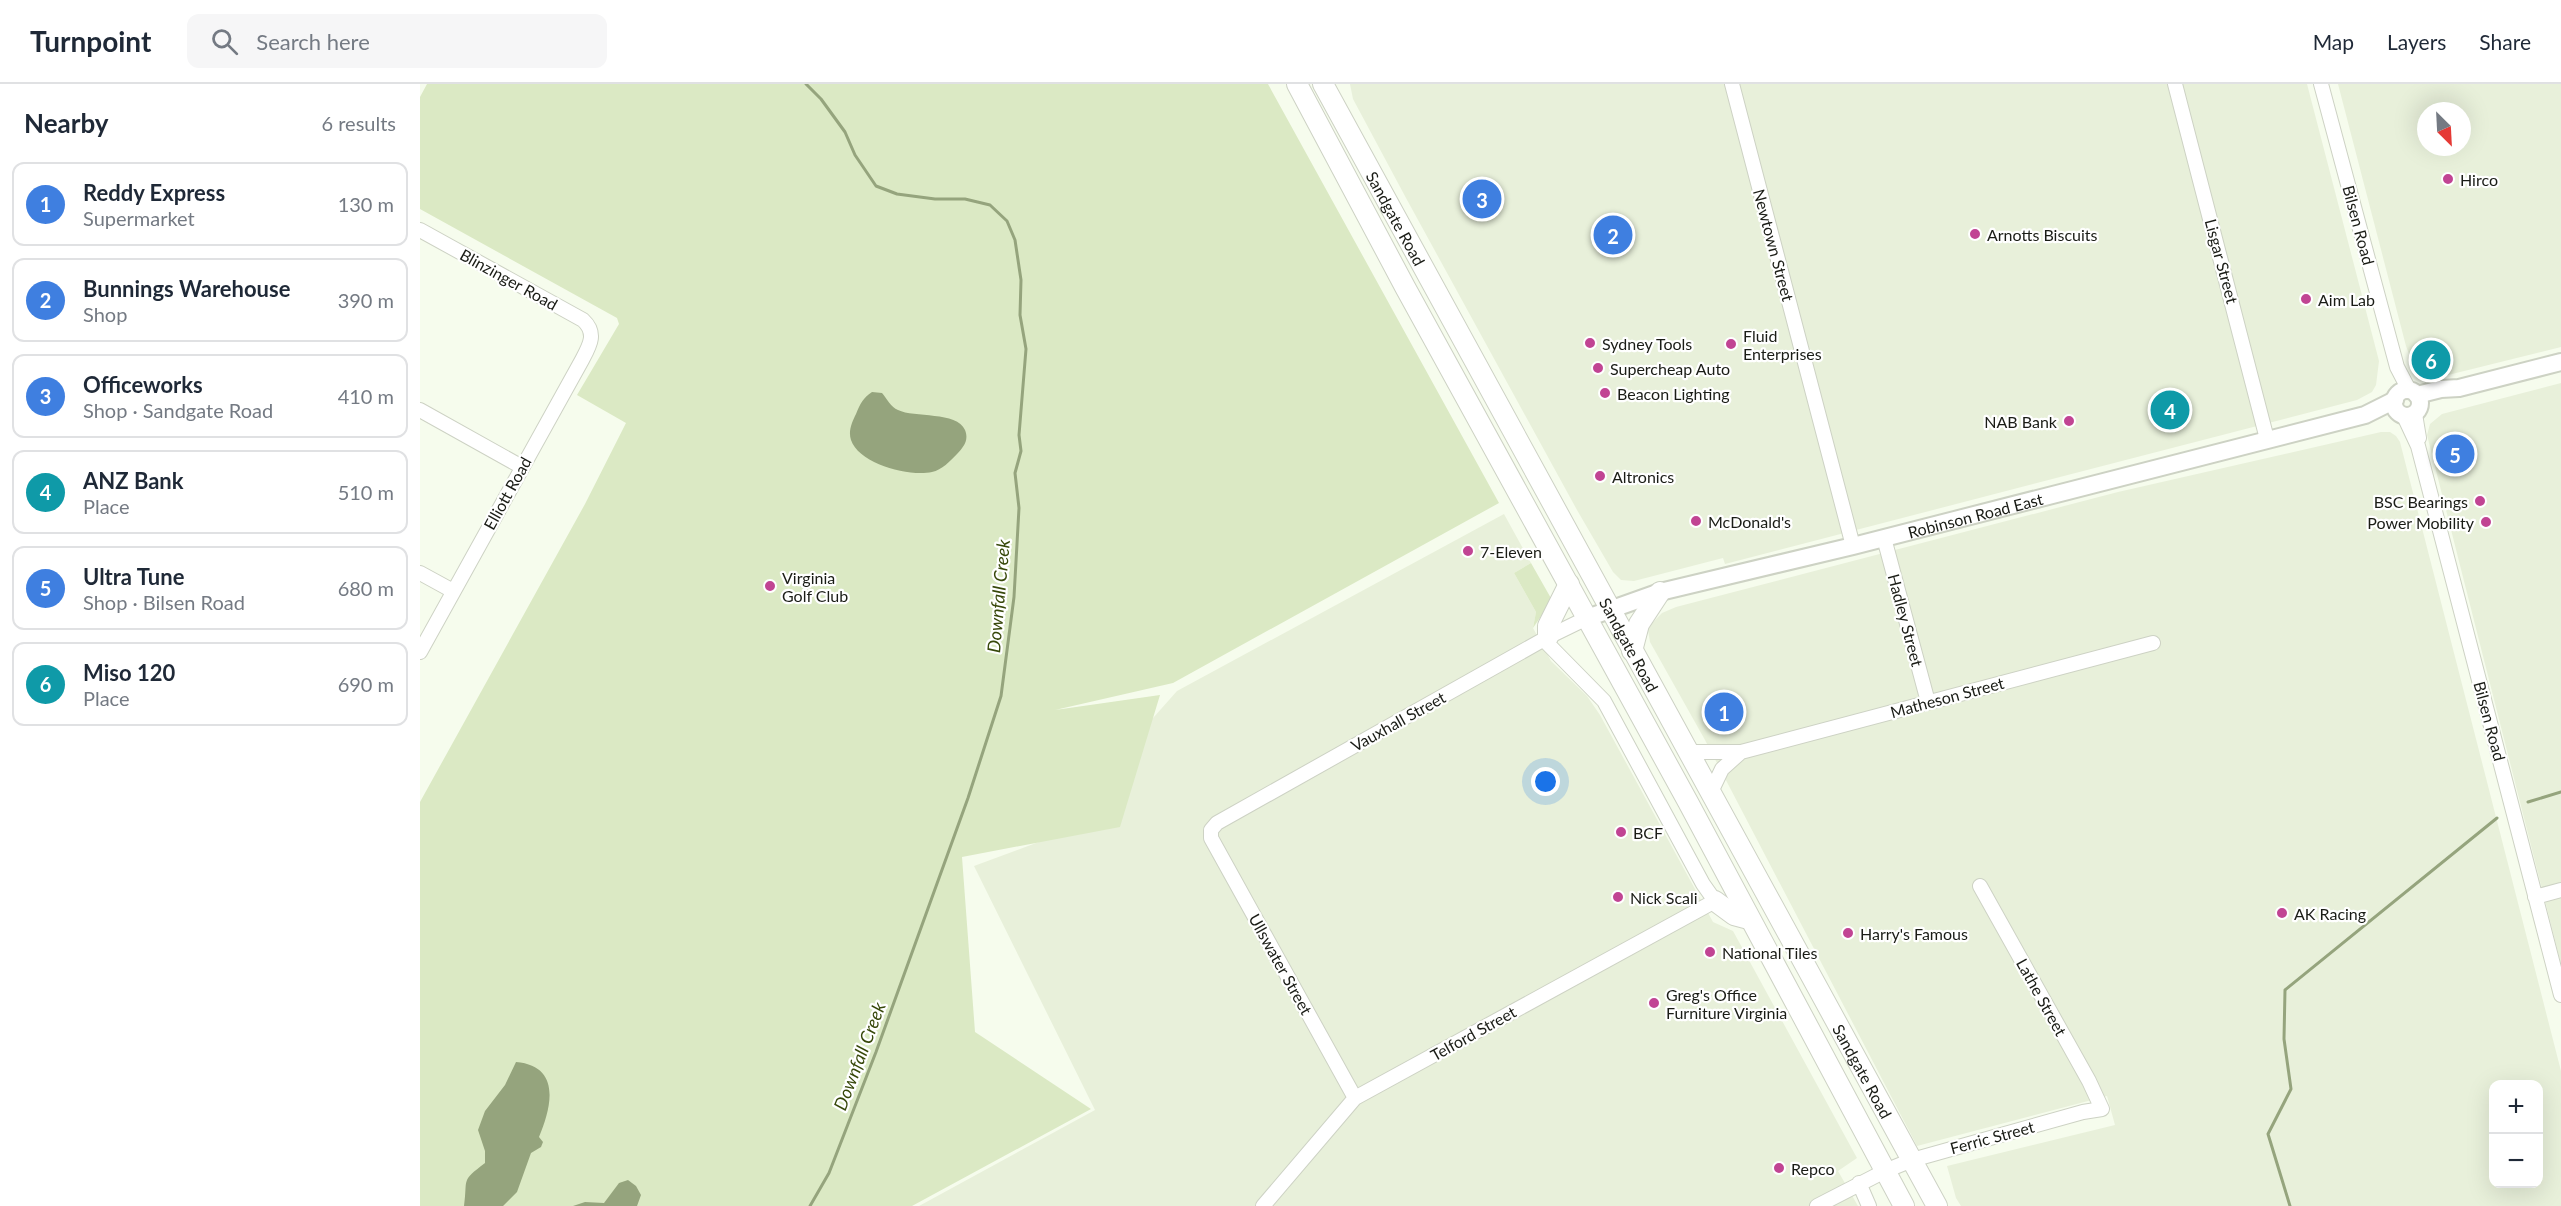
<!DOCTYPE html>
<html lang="en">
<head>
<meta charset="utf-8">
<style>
  body { margin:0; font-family:Lato,sans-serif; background:#f6f6f7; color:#1f2937 }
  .controls { position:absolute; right:18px; bottom:18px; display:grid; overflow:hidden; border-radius:12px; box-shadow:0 6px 24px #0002 }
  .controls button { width:54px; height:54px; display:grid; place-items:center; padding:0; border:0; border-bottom:2px solid #e0e1e3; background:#fff; color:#1f2937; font:30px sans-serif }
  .compass { position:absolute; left:1997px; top:18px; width:54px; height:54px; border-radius:50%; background:#fff; box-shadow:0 6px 24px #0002; rotate:156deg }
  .you { position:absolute; left:1126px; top:698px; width:21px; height:21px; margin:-15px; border:4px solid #fff; border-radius:50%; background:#1a73e8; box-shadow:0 0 0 9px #1a73e833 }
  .badge { display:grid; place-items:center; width:39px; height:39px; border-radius:50%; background:#c14493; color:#fff; font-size:20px; font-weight:700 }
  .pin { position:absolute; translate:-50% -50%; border:3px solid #fff; box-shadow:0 2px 6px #0006 }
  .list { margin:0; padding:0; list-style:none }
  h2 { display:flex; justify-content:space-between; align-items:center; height:78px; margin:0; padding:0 24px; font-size:26px }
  h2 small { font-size:20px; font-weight:400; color:#747a83 }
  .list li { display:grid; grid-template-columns:39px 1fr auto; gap:18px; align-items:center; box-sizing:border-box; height:84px; margin:0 12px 12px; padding:0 12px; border:2px solid #e0e1e3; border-radius:12px }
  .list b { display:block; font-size:22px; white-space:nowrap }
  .list p { margin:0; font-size:20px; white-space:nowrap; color:#747a83 }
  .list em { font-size:20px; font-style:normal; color:#747a83 }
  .icon { flex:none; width:33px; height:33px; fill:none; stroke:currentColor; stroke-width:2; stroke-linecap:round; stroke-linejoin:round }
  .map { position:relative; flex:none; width:2141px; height:1122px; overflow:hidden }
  header { display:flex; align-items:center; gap:36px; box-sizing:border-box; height:84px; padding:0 30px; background:#fff; border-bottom:2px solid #e0e1e3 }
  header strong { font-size:28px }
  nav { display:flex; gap:33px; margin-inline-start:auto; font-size:21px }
  .search { width:420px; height:54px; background:#f6f6f7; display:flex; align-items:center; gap:15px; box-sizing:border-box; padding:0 21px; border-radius:12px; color:#747a83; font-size:22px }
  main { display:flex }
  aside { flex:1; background:#fff }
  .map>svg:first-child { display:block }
  .built { fill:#e8f0da; fill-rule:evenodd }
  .green { fill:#dbe9c4 }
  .water { fill:#95a47d }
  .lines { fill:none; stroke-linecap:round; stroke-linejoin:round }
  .stream { stroke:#95a47d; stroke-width:3 }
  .minor-casing { stroke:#cdd2c4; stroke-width:16 }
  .major-casing { stroke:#cdd2c4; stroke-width:20 }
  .highway-casing { stroke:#cdd2c4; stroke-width:22 }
  .minor { stroke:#fff; stroke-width:14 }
  .major { stroke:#fff; stroke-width:16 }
  .highway { stroke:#fff; stroke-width:20 }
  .poi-dot { fill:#c14493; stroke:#fff; stroke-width:2 }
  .labels { text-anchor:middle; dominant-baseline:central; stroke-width:4.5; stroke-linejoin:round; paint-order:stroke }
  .poi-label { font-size:16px; fill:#1a1c16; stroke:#fff; text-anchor:start }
  .street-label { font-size:16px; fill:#1a1c16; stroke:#fff }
  .water-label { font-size:18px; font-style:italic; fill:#37480a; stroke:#fff }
</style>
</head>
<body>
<header>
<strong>Turnpoint</strong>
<div class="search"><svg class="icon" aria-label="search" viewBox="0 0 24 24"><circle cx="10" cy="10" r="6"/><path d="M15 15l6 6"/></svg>Search here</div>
<nav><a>Map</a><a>Layers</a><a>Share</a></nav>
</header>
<main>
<aside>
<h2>Nearby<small>6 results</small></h2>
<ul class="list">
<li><span class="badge" style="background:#3f7fe0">1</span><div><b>Reddy Express</b><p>Supermarket</p></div><em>130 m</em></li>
<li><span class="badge" style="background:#3f7fe0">2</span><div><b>Bunnings Warehouse</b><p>Shop</p></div><em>390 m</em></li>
<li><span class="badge" style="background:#3f7fe0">3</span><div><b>Officeworks</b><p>Shop · Sandgate Road</p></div><em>410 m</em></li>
<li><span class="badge" style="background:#0f9aa8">4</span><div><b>ANZ Bank</b><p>Place</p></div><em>510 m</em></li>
<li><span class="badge" style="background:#3f7fe0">5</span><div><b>Ultra Tune</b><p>Shop · Bilsen Road</p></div><em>680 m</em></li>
<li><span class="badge" style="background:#0f9aa8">6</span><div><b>Miso 120</b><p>Place</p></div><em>690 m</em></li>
</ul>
</aside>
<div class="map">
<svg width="2141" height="1122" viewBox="0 0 2141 1122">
  <rect width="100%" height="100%" fill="#f6fced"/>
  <path class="built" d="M930,0H1887L1959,277L1956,301L1952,308L1937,316L1305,480L1303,474L1214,497L1201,496L1193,488L1157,426L986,114L933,15Z
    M1918,0H2141V263L2028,291H2005L1995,286L1986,262ZM2006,27H2042V63H2006Z
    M2141,299V880L2007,351L2010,340L2022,330Z
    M1961,348H1970L1976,352L1980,358L2141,987V1122H1541L1536,1114L1527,1082L1695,1041L1687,1012L1497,1062L1285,656L1230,558L1228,546L1231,540L1242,529L1256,523L1698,408ZM2074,1000H2118V1100H2074Z
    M1084,430L1111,479L1094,489L1116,528L1113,544L1131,577L1167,612L1180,631L1293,838L1313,847L1437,1074L1418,1087L1438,1122H499L675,1026L554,782L659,743L710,660L757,607Z"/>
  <path class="green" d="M7,0H848L1079,419L753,599L635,626L740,611L700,743L542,773L555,948L671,1025L492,1122H0V718L165,420L206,339L157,311L199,240L197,234L0,125V13Z
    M1111,479L1132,516L1113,544L1116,528L1094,489Z"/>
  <path class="water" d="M452,308L462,309C467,315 471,323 478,326C494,334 537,327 545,346C549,356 544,363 537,370C530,377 522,386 512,388C489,393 439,380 431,356C428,347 432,338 436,330C440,320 443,314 452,308Z
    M96,978C141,982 132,1022 119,1053L123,1058L121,1063L111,1069L97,1108L83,1122H44C48,1094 40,1098 65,1079V1067L58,1046L65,1027L85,1001Z
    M208,1096L216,1102L221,1111L217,1122H153L165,1118L184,1119L199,1099Z"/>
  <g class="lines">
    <path class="stream" d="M386,0L401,15L425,48L435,71L456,102L477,110L515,115H545L570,121L587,137L595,156L601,196L600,231L606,265L599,351L601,367L595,389L599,424L594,513L581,612L548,714L456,968L409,1089L390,1122
      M2108,718L2141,708
      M1870,1122L1848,1050L1871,1005L1864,955L1865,906L2077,734"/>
    <defs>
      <path id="minor" d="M1312,0L1433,462
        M1755,0L1847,355
        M1901,0L1977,283L1989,306
        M0,146L163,236C177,249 170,261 162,276L0,568
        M0,326L102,383
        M1995,330L1999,354
        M1984,332L1998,362L2141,911
        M1464,454L1508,618
        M0,489L33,507
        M1267,668H1321L1733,559
        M1290,710L1302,685L1321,668
        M2115,813L2141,806
        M935,1014L791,754V746L797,739L1128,553L1167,534
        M1439,1099L1449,1122
        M843,1122L935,1014L1295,817L1283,800L1184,617L1124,556
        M1397,1122L1465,1087L1492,1076L1663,1028L1682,1025L1669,997L1560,802"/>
      <g id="major">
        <circle cx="1987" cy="319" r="13"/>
        <path d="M1997,311L2021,305L2039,304L2141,278"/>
        <path id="s1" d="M1167,534L1240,508L1433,462L1945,331L1975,316"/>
      </g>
      <g id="highway">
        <path d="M877,0L985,203L1268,718L1484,1122"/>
        <path id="s2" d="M903,0L1517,1122"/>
        <path d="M1128,553V542L1149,500"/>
        <path d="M1212,567L1219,540L1240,508"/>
        <path d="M1295,817L1314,831L1329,835"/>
      </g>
    </defs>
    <use href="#minor" class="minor-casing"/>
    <use href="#major" class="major-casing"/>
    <use href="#highway" class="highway-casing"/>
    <use href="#minor" class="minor"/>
    <use href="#major" class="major"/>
    <use href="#highway" class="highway"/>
  </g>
  <g class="poi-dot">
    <circle cx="2028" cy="95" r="6"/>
    <circle cx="1555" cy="150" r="6"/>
    <circle cx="1886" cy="215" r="6"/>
    <circle cx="1170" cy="259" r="6"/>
    <circle cx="1311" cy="260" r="6"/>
    <circle cx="1178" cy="284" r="6"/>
    <circle cx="1185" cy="309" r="6"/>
    <circle cx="1649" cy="337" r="6"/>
    <circle cx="1180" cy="392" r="6"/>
    <circle cx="2060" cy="417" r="6"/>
    <circle cx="1276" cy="437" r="6"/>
    <circle cx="2066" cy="438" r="6"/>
    <circle cx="1048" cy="467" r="6"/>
    <circle cx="350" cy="502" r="6"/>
    <circle cx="1201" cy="748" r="6"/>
    <circle cx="1198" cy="813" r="6"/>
    <circle cx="1862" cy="829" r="6"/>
    <circle cx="1428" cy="849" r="6"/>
    <circle cx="1290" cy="868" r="6"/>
    <circle cx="1234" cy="919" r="6"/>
    <circle cx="1359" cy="1084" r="6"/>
  </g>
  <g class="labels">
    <g class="poi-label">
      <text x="2040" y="95">Hirco</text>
      <text x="1567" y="150">Arnotts Biscuits</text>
      <text x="1898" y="215">Aim Lab</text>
      <text x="1323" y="251">Fluid<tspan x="1323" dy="18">Enterprises</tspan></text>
      <text x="1182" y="259">Sydney Tools</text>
      <text x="1190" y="284">Supercheap Auto</text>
      <text x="1197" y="309">Beacon Lighting</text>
      <text x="1637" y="337" text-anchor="end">NAB Bank</text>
      <text x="1192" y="392">Altronics</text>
      <text x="2048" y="417" text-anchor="end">BSC Bearings</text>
      <text x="1288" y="437">McDonald's</text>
      <text x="2054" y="438" text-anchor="end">Power Mobility</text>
      <text x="1060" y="467">7-Eleven</text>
      <text x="362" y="493">Virginia<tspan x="362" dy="18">Golf Club</tspan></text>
      <text x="1213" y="748">BCF</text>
      <text x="1210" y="813">Nick Scali</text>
      <text x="1874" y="829">AK Racing</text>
      <text x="1440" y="849">Harry's Famous</text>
      <text x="1302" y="868">National Tiles</text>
      <text x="1246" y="910">Greg's Office<tspan x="1246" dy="18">Furniture Virginia</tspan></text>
      <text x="1371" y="1084">Repco</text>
    </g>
    <g class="street-label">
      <text stroke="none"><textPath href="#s2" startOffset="153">Sandgate Road</textPath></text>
      <text transform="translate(1939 141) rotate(75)">Bilsen Road</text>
      <text transform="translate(1354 161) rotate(75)">Newtown Street</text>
      <text transform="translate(1802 177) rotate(75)">Lisgar Street</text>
      <text transform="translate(89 195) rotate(29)">Blinzinger Road</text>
      <text transform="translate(87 409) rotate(-61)">Elliott Road</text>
      <text stroke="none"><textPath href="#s1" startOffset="402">Robinson Road East</textPath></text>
      <text transform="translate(1486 536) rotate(75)">Hadley Street</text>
      <text stroke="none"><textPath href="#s2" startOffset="639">Sandgate Road</textPath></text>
      <text transform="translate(1527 613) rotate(-15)">Matheson Street</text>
      <text transform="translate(978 637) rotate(-29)">Vauxhall Street</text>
      <text transform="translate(2070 637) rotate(75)">Bilsen Road</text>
      <text transform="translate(861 880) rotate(61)">Ullswater Street</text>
      <text transform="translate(1622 913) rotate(61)">Lathe Street</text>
      <text transform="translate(1053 949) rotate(-29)">Telford Street</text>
      <text stroke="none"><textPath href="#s2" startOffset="1125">Sandgate Road</textPath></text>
      <text transform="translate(1572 1053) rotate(-15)">Ferric Street</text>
    </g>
    <g class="water-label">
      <text transform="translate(578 512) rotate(-85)">Downfall Creek</text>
      <text transform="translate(439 972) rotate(-69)">Downfall Creek</text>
    </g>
  </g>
</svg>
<div class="controls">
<button>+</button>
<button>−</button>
</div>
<svg class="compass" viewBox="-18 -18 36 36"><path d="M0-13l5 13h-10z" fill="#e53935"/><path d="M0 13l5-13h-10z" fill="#747a83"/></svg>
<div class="you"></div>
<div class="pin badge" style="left:1304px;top:628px;background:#3f7fe0">1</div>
<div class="pin badge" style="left:1193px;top:151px;background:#3f7fe0">2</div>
<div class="pin badge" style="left:1062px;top:115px;background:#3f7fe0">3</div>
<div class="pin badge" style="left:1750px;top:326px;background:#0f9aa8">4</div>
<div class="pin badge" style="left:2035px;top:370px;background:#3f7fe0">5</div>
<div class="pin badge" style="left:2011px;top:276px;background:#0f9aa8">6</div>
</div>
</main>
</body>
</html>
